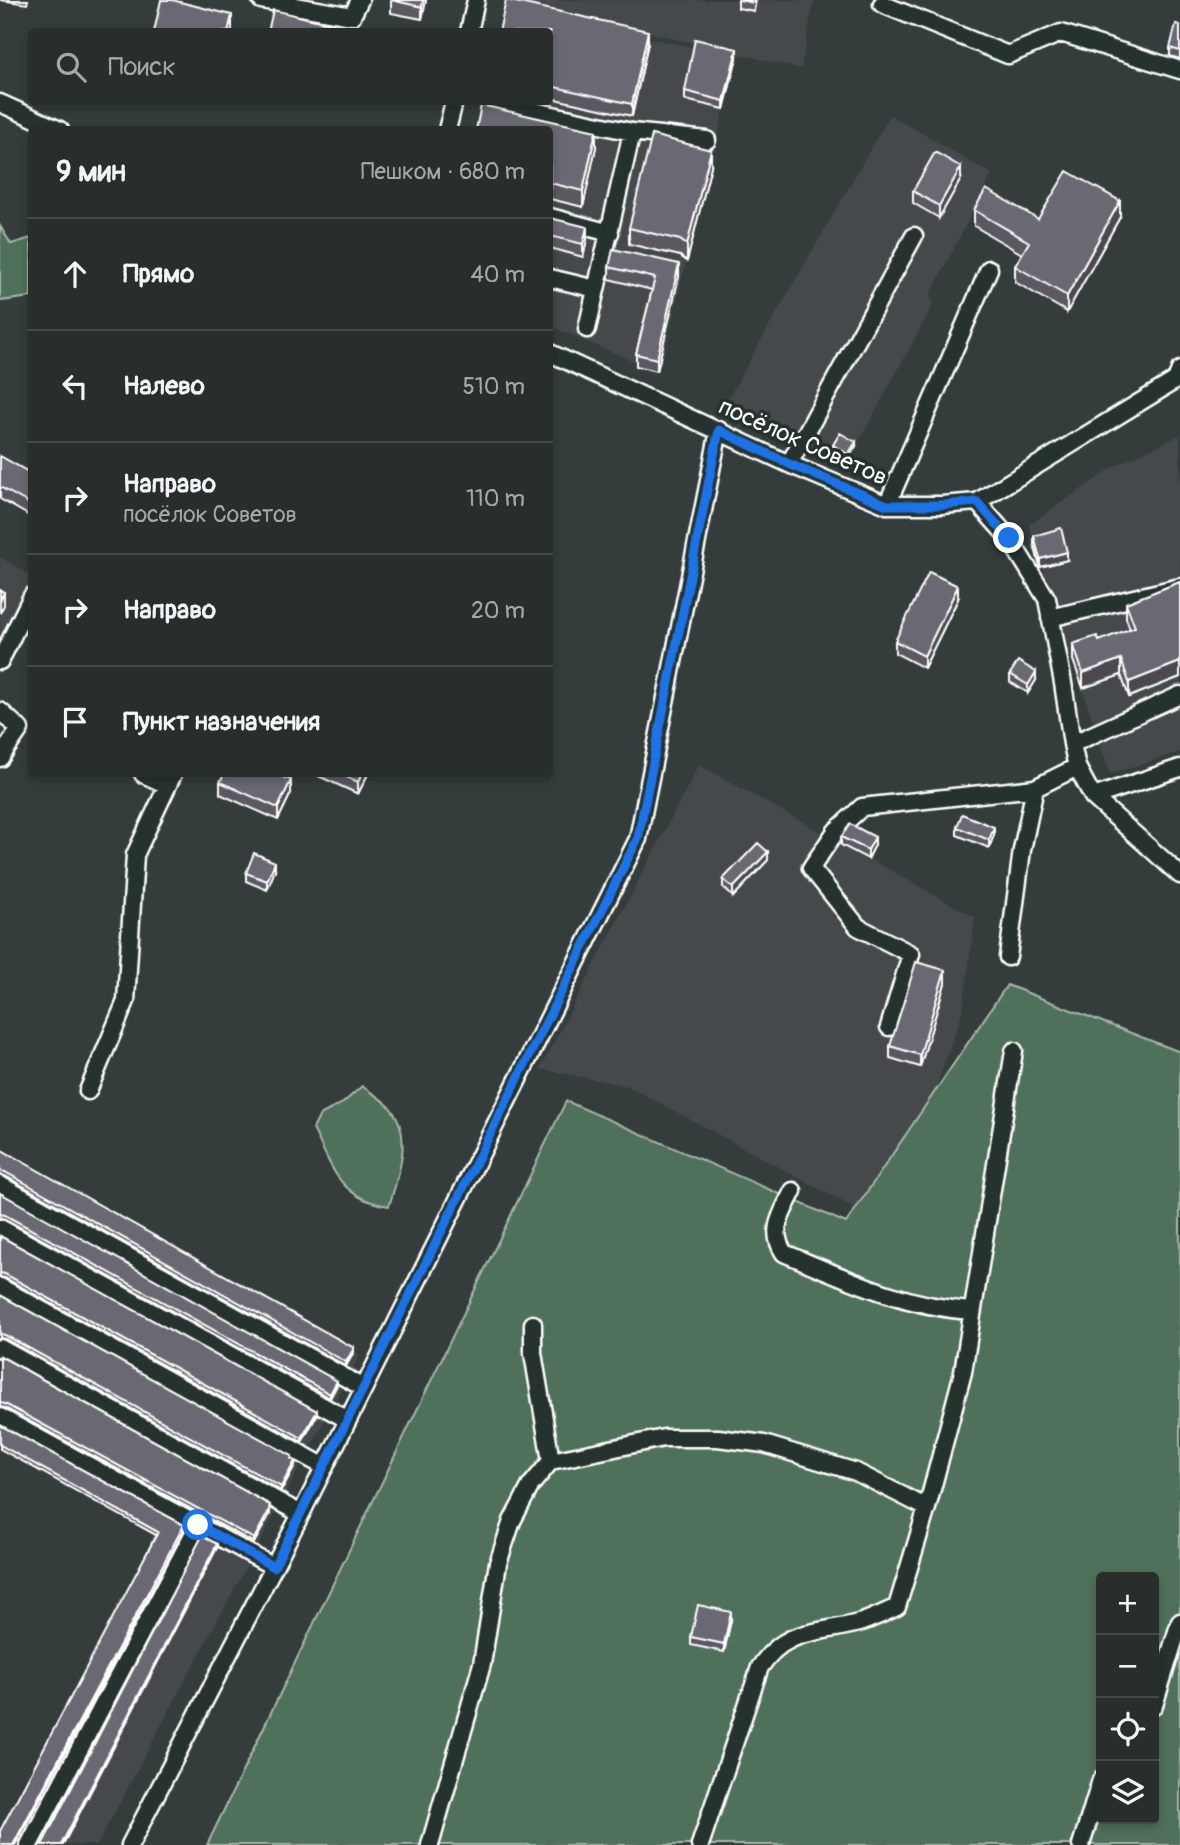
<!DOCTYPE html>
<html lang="ru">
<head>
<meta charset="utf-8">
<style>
  body { margin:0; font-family:Pangolin,sans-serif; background:#2f3634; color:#f1f3f6 }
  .controls { position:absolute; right:21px; bottom:21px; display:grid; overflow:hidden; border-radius:7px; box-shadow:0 4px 10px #0003 }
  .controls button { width:63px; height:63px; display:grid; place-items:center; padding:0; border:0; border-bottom:2px solid #434a48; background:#272e2c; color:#f1f3f6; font:35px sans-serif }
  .stop { position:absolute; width:21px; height:21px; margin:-16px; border:5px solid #1a73e8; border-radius:50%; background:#fff }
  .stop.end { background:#1a73e8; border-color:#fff; box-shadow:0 2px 7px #0008 }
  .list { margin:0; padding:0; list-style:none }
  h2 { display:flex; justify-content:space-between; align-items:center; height:91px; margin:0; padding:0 28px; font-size:30px }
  h2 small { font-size:23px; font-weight:400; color:#a4a8a9 }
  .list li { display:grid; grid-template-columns:46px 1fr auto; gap:21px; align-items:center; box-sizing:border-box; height:112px; padding:0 28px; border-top:2px solid #434a48 }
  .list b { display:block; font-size:26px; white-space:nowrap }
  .list p { margin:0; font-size:23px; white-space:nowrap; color:#a4a8a9 }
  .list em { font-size:23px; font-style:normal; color:#a4a8a9 }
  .icon { flex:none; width:38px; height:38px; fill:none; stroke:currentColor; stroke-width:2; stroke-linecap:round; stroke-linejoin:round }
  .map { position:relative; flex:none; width:1180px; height:1845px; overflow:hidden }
  .search { position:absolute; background:#272e2c; box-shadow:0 4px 10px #0003; left:28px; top:28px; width:525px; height:77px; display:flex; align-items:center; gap:18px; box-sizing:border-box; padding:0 24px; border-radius:7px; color:#a4a8a9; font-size:26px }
  .panel { position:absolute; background:#272e2c; box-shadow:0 4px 10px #0003; left:28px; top:126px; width:525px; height:651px; border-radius:7px }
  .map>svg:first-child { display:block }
  .built { fill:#444a4c }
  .green { fill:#50705a; stroke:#a8b8ac; stroke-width:2; fill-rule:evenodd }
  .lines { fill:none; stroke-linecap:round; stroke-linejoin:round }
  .minor-casing { stroke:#fff; stroke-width:21 }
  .minor { stroke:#26332d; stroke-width:16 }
  .wall { fill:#5c5962; stroke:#fff; stroke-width:2 }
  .shaded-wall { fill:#4b4850; stroke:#fff; stroke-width:2 }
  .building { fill:#6b6772; stroke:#fff; stroke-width:2 }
  .route { stroke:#1a73e8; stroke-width:9 }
  .labels { text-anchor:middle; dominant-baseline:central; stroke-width:7; stroke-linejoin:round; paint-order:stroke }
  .street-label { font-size:24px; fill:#fff; stroke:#26332d }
</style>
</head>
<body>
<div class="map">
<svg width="1180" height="1845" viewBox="0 0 1180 1845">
  <rect width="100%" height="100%" fill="#343d3b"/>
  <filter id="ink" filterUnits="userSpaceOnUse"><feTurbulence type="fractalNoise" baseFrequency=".0143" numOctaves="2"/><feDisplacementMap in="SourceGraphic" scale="14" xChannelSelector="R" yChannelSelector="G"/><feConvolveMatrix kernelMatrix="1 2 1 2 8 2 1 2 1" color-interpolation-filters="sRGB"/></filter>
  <g filter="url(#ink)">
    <path class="built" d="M513,0H814L801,69Z
      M507,7L737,57L659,372L550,326V130H479L486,102H550V32Z
      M890,115L992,174L930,295L933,305L849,460L727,400Z
      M1180,435V752L1110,774L1029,525L1115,466Z
      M0,557L32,576L31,587L0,648Z
      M699,765L975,917L963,1010L888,1226L628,1086L540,1069Z
      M0,1153L360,1355L97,1845H0L158,1536L0,1449Z"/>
    <path class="green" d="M0,226L11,244L31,238V297L0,301Z
      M1007,985L1180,1052V1845H207L566,1101L846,1223ZM1101,1577H1154V1819H1101Z
      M362,1086C371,1093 385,1100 392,1110C413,1137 398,1176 389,1206C339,1199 333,1168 313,1129L320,1115L343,1103Z"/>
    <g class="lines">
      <defs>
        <path id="minor" d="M261,0L352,16L360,0
          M882,4L1008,55L1061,33L1180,70
          M469,32L476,0
          M492,102L632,132L707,140
          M0,103L60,130
          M447,130L454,102
          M550,217L610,233
          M550,278L596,289
          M587,329L632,132
          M550,353L789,464L887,505H942L977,502L1176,380L1180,370
          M789,464L914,236
          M977,502L1009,538L1047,599L1063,683L1072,744L1077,767L1093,797L1180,875
          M887,505L989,269
          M1050,618L1180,587
          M0,661L32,596
          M0,711L20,729L0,758
          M1072,744L1180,695
          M143,774L167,785
          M1093,797L1180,768
          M1008,957L1022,850L1035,788
          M889,1027L911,954L858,927L811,868L836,831L862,807L1035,788L1077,767
          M88,1091L126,1001L135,855L173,774
          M0,1185L364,1388
          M793,1191C782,1214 769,1230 784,1253C845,1278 905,1307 971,1311
          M0,1228L348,1420
          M0,1287L325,1467
          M0,1348L301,1514
          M0,1417L274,1567
          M551,1461L664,1438H718L764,1444L856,1472L927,1508
          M1154,1705L1180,1622
          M29,1845L198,1525
          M130,1845L301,1514L638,839L719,430
          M430,1845L482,1664L498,1563L512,1521L531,1485L551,1461L533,1353V1324
          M700,1845L760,1667C787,1626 819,1635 862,1622C874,1618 886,1612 897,1607L927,1508L963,1372L1014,1051
          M1081,1845L1101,1780"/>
      </defs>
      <use href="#minor" class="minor-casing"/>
      <use href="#minor" class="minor"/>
    </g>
    <path class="wall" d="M0,0H28L27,4Z
      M391,0H426L422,19L391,13Z
      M738,0H756L754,11L738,8Z
      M1180,25V59L1170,56V48Z
      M550,32L648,43L632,116L550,98Z
      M737,57L724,109L685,100V91Z
      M550,130L596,147L583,207L550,199Z
      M711,166L687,261L680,256L629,244V228Z
      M961,179L939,218L913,203V191Z
      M974,210L1038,219L1120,217L1067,312L1015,282V266L1022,254L974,226Z
      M550,218L587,239L583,257L550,248Z
      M609,267L679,276L657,371L636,366V354L652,290L609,279Z
      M833,445L856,446L848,459L833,450Z
      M0,456L32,474L30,516L0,499Z
      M1034,536L1067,560L1040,567L1034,544Z
      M1180,582V677L1129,697L1121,675L1083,688L1073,660V644L1099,641L1130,629L1126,618V603Z
      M958,599L924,668L895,653V641Z
      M1010,674L1036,680L1028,693L1010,682Z
      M314,774H368L358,794Z
      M220,782L291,793L278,820L220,794Z
      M957,827L994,835L989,848L957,835Z
      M841,837L875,845L868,859L841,845Z
      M768,860L733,897L723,887V879Z
      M275,870L267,890L246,881V873Z
      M945,983L920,1067L890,1058V1046Z
      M0,1149L354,1352L346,1366L5,1176L0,1175Z
      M0,1193L337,1385L330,1398L5,1219L0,1218Z
      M0,1236L317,1415L302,1442L5,1278L0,1277Z
      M0,1295L292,1459L295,1465L281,1491L5,1339L0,1338Z
      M0,1356L270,1505V1514L254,1543L5,1408L0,1407Z
      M0,1425L184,1530L15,1845H0L156,1535L0,1449Z
      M731,1620L724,1652L691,1645V1637Z"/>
    <path class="shaded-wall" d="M423,0H426L422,19V7Z
      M232,15V31L228,32Z
      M648,31V43L632,116V104Z
      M737,49V57L724,109V101Z
      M596,131V147L583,207V191Z
      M711,150V166L687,261V245Z
      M961,167V179L939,218V206Z
      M1120,201V217L1067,312V296Z
      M587,227V239L583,257V244Z
      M679,264V276L657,371V359Z
      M856,442V446L848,459V454Z
      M1067,552V560L1040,567V559Z
      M958,586V599L924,668V656Z
      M4,592V605L0,613V601Z
      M1121,659V675L1083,688V673Z
      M1180,662V677L1129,697V682Z
      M1036,672V680L1028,693V685Z
      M362,774H368L358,794V782Z
      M291,780V793L278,820V808Z
      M994,827V835L989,848V840Z
      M875,837V845L868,859V850Z
      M768,852V860L733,897V888Z
      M275,862V870L267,890V881Z
      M945,970V983L920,1067V1055Z
      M354,1348V1352L346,1366V1362Z
      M337,1381V1385L330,1398V1394Z
      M317,1411V1415L302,1442V1438Z
      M295,1461V1465L281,1491V1487Z
      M270,1509V1514L254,1543V1539Z
      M184,1525V1530L15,1845H13Z
      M217,1544V1548L63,1845H61Z
      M731,1612V1620L724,1652V1644Z"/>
    <path class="building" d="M161,0H172L232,15L228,32H154Z
      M391,0H423L422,7Z
      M506,0L648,31L632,104L550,86V32H499Z
      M740,0H754V3Z
      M273,10L366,32H268Z
      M1176,24L1180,25V51L1170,48Z
      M695,39L737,49L724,101L685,91Z
      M481,105L596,131L583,191L550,183V130H476Z
      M652,135L711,150L687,245L680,240L629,228Z
      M935,152L961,167L939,206L913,191Z
      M1067,171L1120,201L1067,296L1015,266L1029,242L974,210L986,189L1038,219Z
      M550,218L587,227L583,244L550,236Z
      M613,249L679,264L657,359L636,354L655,278L609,267Z
      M840,433L856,442L848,454L833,445Z
      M0,456L32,474V501L30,504L0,487Z
      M1061,528L1067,552L1040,559L1034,536Z
      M929,572L958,586L924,656L895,641Z
      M1180,582V662L1129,682L1121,659L1083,673L1073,644L1097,636L1099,641L1135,627L1126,603Z
      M0,590L4,592L0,601Z
      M1018,661L1036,672L1028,685L1010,674Z
      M224,774H275L291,780L278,808L220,782Z
      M340,774H362L358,782Z
      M962,814L994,827L989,840L957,827Z
      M850,824L875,837L868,850L841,837Z
      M758,843L768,852L733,888L723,879Z
      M254,853L275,862L267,881L246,873Z
      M916,962L945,970L920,1055L890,1046Z
      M0,1149L354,1348L346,1362L5,1172L0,1171Z
      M0,1193L337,1381L330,1394L5,1215L0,1214Z
      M0,1236L317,1411L302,1438L5,1274L0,1273Z
      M0,1295L292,1456L291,1459L295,1461L281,1487L5,1335L0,1334Z
      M0,1356L270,1505L269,1508L270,1509L254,1539L5,1404L0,1403Z
      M0,1425L184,1525L13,1845H0V1831L158,1532L0,1445Z
      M202,1536L217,1544L61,1845H42Z
      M698,1605L731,1612L724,1644L691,1637Z"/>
  </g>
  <g class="lines" filter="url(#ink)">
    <path class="route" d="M198,1525L274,1567L638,838L719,430L789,464L887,505H942L977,502L1009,538"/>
  </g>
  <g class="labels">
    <g class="street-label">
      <text transform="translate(803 442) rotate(24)">посёлок Советов</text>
    </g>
  </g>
</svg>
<div class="controls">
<button>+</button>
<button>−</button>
<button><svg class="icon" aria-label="locate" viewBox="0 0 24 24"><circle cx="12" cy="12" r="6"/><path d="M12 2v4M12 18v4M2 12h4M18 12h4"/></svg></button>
<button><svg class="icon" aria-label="layers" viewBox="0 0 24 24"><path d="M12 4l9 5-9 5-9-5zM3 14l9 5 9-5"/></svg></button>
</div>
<div class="stop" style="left:198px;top:1525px"></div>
<div class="stop end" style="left:1009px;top:538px"></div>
<div class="search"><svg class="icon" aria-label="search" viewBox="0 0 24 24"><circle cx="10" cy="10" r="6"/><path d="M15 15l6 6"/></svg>Поиск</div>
<section class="panel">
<h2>9 мин<small>Пешком · 680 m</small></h2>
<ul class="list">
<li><svg class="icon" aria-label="ahead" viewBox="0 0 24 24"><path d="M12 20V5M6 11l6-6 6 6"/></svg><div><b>Прямо</b></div><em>40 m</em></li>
<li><svg class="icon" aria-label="left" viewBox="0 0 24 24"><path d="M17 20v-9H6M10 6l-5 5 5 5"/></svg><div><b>Налево</b></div><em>510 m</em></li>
<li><svg class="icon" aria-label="right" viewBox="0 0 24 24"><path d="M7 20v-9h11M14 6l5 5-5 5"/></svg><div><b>Направо</b><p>посёлок Советов</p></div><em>110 m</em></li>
<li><svg class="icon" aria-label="right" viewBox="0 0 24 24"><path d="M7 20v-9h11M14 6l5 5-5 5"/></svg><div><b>Направо</b></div><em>20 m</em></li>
<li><svg class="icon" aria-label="arrive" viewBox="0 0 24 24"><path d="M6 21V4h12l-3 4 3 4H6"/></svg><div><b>Пункт назначения</b></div></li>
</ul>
</section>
</div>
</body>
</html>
